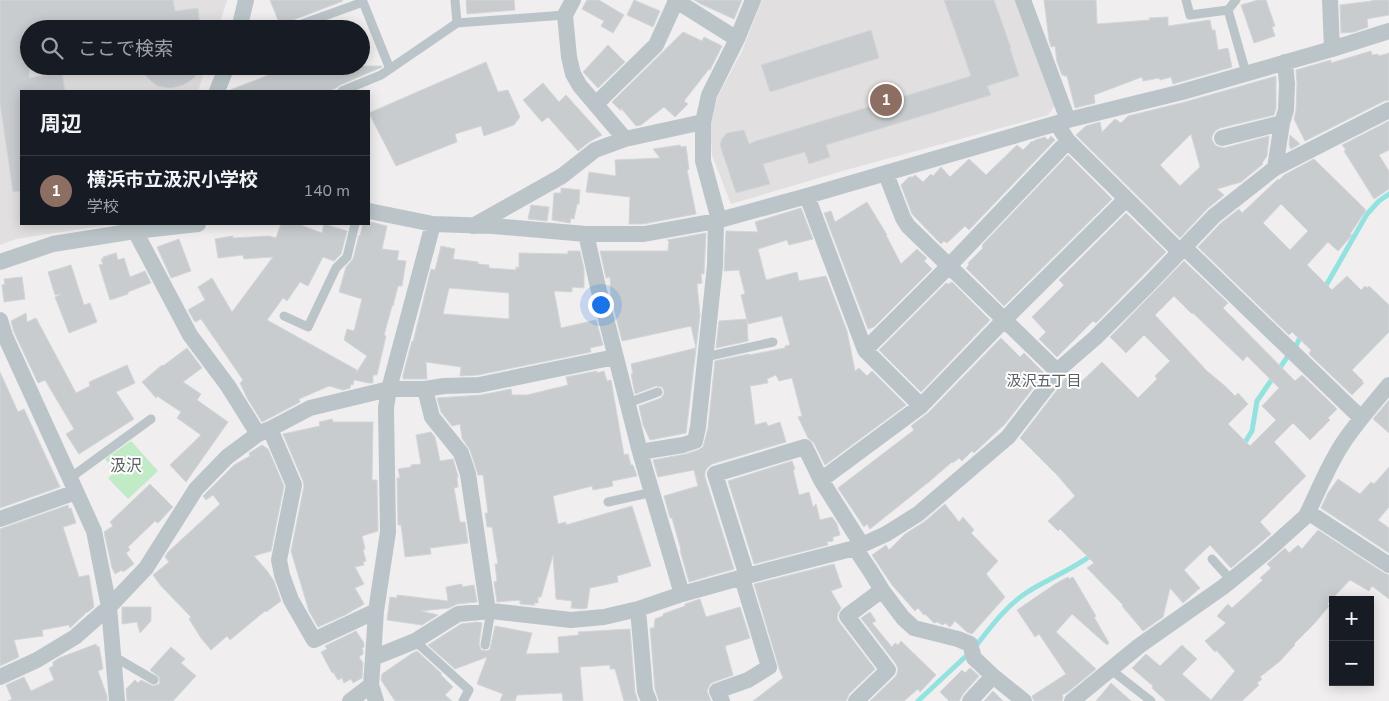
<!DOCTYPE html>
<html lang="ja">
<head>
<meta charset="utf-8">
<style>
  body { margin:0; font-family:"Nunito Sans","Noto Sans JP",sans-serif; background:#20242c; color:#f1f3f6 }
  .controls { position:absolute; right:15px; bottom:15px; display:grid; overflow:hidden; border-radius:0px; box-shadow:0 2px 12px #0003 }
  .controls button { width:45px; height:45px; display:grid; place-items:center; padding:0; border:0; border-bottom:1px solid #363941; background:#171b24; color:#f1f3f6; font:25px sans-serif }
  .you { position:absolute; left:600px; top:304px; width:18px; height:18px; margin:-12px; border:4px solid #fff; border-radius:50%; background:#1a73e8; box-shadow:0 0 0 8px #1a73e833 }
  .badge { display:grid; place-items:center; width:32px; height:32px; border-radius:50%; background:#2c97cc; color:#fff; font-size:16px; font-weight:700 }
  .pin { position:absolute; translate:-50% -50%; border:2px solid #fff; box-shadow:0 1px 5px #0006 }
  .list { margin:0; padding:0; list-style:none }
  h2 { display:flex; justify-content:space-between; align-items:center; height:65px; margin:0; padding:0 20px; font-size:21px }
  h2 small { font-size:16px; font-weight:400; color:#9ea1a6 }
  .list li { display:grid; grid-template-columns:32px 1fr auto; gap:15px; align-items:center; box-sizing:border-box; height:70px; padding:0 20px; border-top:1px solid #363941 }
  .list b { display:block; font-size:19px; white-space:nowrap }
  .list p { margin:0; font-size:16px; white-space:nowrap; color:#9ea1a6 }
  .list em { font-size:16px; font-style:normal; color:#9ea1a6 }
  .icon { flex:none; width:28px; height:28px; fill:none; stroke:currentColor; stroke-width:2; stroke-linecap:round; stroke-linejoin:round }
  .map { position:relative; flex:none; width:1389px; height:701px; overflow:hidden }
  .search { position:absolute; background:#171b24; box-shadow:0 2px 12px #0003; left:20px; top:20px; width:350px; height:55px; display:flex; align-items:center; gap:12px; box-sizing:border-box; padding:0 18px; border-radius:28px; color:#9ea1a6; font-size:19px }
  .panel { position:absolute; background:#171b24; box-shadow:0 2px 12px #0003; left:20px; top:90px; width:350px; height:135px; border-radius:0px }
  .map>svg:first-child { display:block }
  .education { fill:#e1dfe0 }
  .green { fill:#c1eac7 }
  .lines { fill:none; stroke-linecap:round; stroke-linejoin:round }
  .stream { stroke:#93e2e0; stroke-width:5 }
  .building { fill:#c8cccf; stroke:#d3d6d9; fill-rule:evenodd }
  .lane { stroke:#bbc5c9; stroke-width:9 }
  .street { stroke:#bbc5c9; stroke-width:16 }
  .labels { text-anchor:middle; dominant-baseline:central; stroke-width:4; stroke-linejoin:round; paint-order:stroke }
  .neighbourhood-label { font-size:15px; fill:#5b6062; stroke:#fff }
  .quarter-label { font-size:16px; fill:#5b6062; stroke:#fff }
</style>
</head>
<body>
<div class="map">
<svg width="1389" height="701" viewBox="0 0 1389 701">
  <rect width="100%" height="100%" fill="#f0eeef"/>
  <path class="education" d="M0,0H227L218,29H29V66H206L198,91H21V224H113L16,239L0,245Z
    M762,0H1016L1056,104L1048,115L846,170L731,204L712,155L710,120L718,96L742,51Z"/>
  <path class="green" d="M131,441L158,471L128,499L108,478L115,472L105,459Z"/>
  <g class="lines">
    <path class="stream" d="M1324,289L1367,214L1379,201L1389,194
      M1296,346L1302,333
      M1242,447L1252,431L1257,401L1288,356
      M975,647C990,628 1006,606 1026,593C1047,579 1072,570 1093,554
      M918,701L965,657"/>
  </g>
  <path class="building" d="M0,0H173L175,11L198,8L200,29H29V78L62,73L65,91H21V191L13,192L0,103Z
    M270,0H342L343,1L280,25Z
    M466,0H514L515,10L467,14Z
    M587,0H599L624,15L613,33L601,26L604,21L582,9Z
    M634,0L660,11L653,27L627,15Z
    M694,0H742L734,19L701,4Z
    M944,0H994L1011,48H1010L1019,76L987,86L991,95L826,145L830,157L809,164L805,152L763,164L770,184L736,193L720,145L722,139L727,133L744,130L749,144L756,141L971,76Z
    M1044,0H1096L1097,24L1150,20L1149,18L1168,17V26L1210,20L1212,30H1215L1218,50L1228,48L1232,67L1173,84L1171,77L1160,80L1159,78L1143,81L1142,77L1094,95L1095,103L1075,108L1067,76H1064V75H1062L1057,62L1055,46L1051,47L1049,40Z
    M1258,0H1266L1275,26L1272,27L1275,36L1254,43L1241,5Z
    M1372,0H1389V15L1367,19L1368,27L1354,32L1341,33L1340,5L1372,1Z
    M871,30L879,58L770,92L761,65Z
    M683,32L702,41L704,37L722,46L710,70L709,69L684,101L688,104L675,117L664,107L641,125L636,126L621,108V111L612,102Z
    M608,45L625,62L598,88L583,72Z
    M1371,51L1372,55L1378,54L1379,56L1389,53V100L1384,101L1305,141L1294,119L1296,110L1297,84L1296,70L1331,60V63Z
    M486,62L498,92L508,90L520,117L514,125L484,136L481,126L455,134L457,142L396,166L369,113Z
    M137,66H201L194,78L183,85L170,88L158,86L151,81Z
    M292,66H382V67L340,85L336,88L329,91H231L230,90Z
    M1276,76V108L1274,115L1220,128L1215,131L1212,136V140L1215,145L1219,147L1224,148L1269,136L1267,156L1262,163L1263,164L1241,182L1217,189L1224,195L1207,209L1180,238L1076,135L1086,126L1100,122L1102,132L1115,119L1121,123L1128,116L1185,102ZM1191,134L1200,167L1180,186L1160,165Z
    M543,83L559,102L566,95L602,135L589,142L578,151L548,117L542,122L523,100Z
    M1389,121V150L1379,155L1389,171V189L1374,199L1344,151L1346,150L1342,145Z
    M1290,135L1300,144L1291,149L1289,145Z
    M1051,136L1055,140L969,230L965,226L947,243L944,241L941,244L912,214L901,185L909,177H913L915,175L923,182L931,174L933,176L941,167L950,177L969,159L986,175L1017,145L1023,150L1032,141L1033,142L1035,140L1045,137L1048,140Z
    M680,145L681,147L686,146L689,169L687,170L696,214L643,224H629L630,197L586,192L589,172L616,176L615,160L660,158L653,149Z
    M1068,155L1112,199L1004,306L966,268L969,265L968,263L983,248L982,247L983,244Z
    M1314,159L1366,210L1350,234L1352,235L1338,251L1328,242L1307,265L1332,290L1347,276L1361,290L1365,286L1367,288L1369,286L1389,305V332L1352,370L1363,381L1362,382L1364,383L1352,395L1309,354L1311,350L1292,332L1289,335L1198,247L1221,223L1239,209L1242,213L1278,179L1279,180L1284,175ZM1281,204L1308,231L1290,250L1263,223Z
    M561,188L580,190L579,204H577L574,219L571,218L570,223L552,220L554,193H561Z
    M867,202L887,235H886L901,264L917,249L927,258L924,261L932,269L874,327L868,329L824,213L831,211L835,222Z
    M531,205L549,207L547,221L528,219Z
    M801,208L813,239L789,245L787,240L758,249L766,280L797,272L799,281L826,276L847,331L855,371L859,368L867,376L872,371L906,405L825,465L814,443L808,438L798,417L802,416L792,378L779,381L776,375L767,379L768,383L750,386L755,425L766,422L768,426L780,422L786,442L712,464L707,468L705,472V477L734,569L689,582L680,550H681L672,518H670L664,496L698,486L694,470L658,477L653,460L686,454L698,450L703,447L708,428L715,361L749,354V355L785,348V346L790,345L782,316L748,324L741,295L745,294L739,270L724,271L726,231L758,232L755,222Z
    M1126,213L1166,252L1096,323L1093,321L1057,357L1039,339L1046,332L1032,317L1064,285L1059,280Z
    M371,222L387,226L382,249L399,251L397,260L406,261L402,286H398L393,306H392L384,335L386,336L377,375H373V383H369L354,380L353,385L351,384L350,388L343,390L329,386L299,399L300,402L262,422L247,398L240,383L243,380L201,319L195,322L188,310L205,300L198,287L212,278L232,312L273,257L244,259L243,255L218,258L215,239L233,236V238L269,236L276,238L281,224H298L322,233L324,224L347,231L341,254L334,261L323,257L308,286L300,282L287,301L283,298L267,320L357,370L356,373L367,356L344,340L347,329L354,331L362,299L339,292L346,267L353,259L359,235L360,236L363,224H370Z
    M706,233L704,274H701L702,283L697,284L700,315L686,433L650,440L643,425L639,406L661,398L664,394V390L662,387L656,386L635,394L631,374H633L631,364L696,348L691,326L622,341L611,297L610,277L606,278L600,251H668L669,241L667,240Z
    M179,239L191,271L171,278L157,247Z
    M441,246L455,249L453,259L478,262V264L489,265V268L516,270V267L519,268V253L568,254V251H580L584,269V288L572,287V292L554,291L561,328L596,320L603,345L590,348L591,352L478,375L460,376L461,367L426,362L427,379H403V375L412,341L413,342L431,269L435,270ZM449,288L509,293V319L443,314Z
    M116,253L118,260L124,258L130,277L145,271L151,283L128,292V294L110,300L99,265L103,264L101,259H103V257Z
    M1184,261L1228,303L1223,308L1295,381L1302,375L1337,409L1328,418L1330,420L1310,440L1293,423L1274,442L1306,476L1260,522L1271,534L1231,568L1210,545L1184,570L1200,588L1183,603L1170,588L1163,617L1143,631L1122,606L1123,605L1087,568L1094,563L1060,529L1058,531L1048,521L1075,496L1058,476L1020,438L1057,390L1065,378L1070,373L1080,383L1102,362L1138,398L1157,379L1155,376L1170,361L1144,335L1126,353L1110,337ZM1174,296L1192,314L1193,313L1243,361L1247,356L1279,388L1262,406L1276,420L1250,446L1228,424L1248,404L1238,393L1235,396L1225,386L1207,371L1155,315Z
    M71,265L84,305L90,303L97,322L69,333L55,297L61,294L55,295L48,272Z
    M22,277L25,299L4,302L2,285L5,284L4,279Z
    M952,282L990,320L921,392L879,350L946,283L948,284Z
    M26,313L27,322L36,318L76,393L90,386L89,382L127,365L135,383L116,392L134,419L79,454L66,434L74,429L45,380L38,383L14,332L11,321Z
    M747,319L748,341L716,348L719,321Z
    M1001,338L1020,357L1024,353L1044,373L1041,378L1005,424L974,453L972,451L962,461L959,458L953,463L952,462L930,481L870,529L867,524L864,527L838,488L914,430L911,426L928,413Z
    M187,348L202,368L183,382L201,394L197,400L228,422L186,482L170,465L201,435L177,418L181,412L157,396L156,398L142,382L162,365L163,366Z
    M597,371V373L604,371L607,381L611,380L624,455L628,454L631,465H633L637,476L612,481L613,486L593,490L592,486L553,496L558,524L566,522V525L632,506L651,566L617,576L618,582L590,588L587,608L582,609L571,608L572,601L556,599L553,555L541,597H538V603H534L535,605H531L520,604V600L497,602L494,582L497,581L495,564H498L492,527H487L485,513H488L483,475H478L470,450L462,438L460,424L452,426L441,412L437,398L481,395L511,389L512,395H527L568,385L566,377Z
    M0,372L18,412L24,409L60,487L0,508Z
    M1389,400V433L1373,419Z
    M332,419L333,422H373L372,480H377L378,531L362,536L365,549L363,550L366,561L363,562L364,565L355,567L364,584L355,588L364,604L345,615L318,627L309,611L291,551L304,486L303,481L283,434L320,426L319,422Z
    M431,432L435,437L440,461L453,459L458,476L457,478L458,487L454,488L460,522H465L468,543L430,548L431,554L405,557L401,525H398L397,478H400L398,469L411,467V465L421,464L416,435Z
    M262,445L268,449L284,486L271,551L254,556L269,573V574L274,581L281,601L266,612L265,611L230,640L227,636L211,650L201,638L189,619L191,617L161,586L153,575L169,562L165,557L168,552L220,504L213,495L206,500L203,496L234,465L250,456L249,453Z
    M792,461L795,469L793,470L799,495L809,492L813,507L816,504L820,520L832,517L837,524L840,535L833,537V541L827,542L828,545L754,564L728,481Z
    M1389,467V507L1378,520L1389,528V553L1321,508L1328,493L1338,479L1360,494L1371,482L1374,484Z
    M150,484L173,507L158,523L155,521L128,547L130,550L126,553L134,564L123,572L122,570L115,574L112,568L104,532L113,526L110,522Z
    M945,504L959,522L963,517L974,530L971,533L998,561L986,574L1005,597L972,634L967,632L955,621L950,627L945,623L943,625L937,622L934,623L925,614L924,615L918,608L915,611L892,585L872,555L886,545L889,550L905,534L924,522Z
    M68,505L69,509L71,508L76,523L63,527L79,577L89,575L94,607L88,612L85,613V614L70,628L69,625L42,630L43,636L14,640L19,657L0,666V529Z
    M1318,530L1384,573L1389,575V599L1372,586L1369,591L1350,580L1327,604L1329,606L1314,624L1294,644L1295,645L1279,662L1260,677L1262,679L1257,683L1259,685L1242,701H1166L1152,688L1153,686L1132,668L1146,654L1160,666L1182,645L1197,659L1182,674L1211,700L1235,671L1216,650L1215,652L1205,641L1226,623L1217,616L1228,604L1232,608L1263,580L1260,578L1271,568L1267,564L1285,548L1289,553L1298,545L1302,549Z
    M834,564L842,587L831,591L841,608L838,613L837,618L839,622L875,669L849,694L846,701H753L783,678L779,668L754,584Z
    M1068,577L1069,579L1073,577L1096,616L1094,617L1109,643L1107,645L1072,614L1056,632L1096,669L1068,692L1062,695L1063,697L1062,701H1034L1032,696L1066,674L1039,634L1035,637L1017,610L1055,584Z
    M462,584V587L474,585L477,602L457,604L449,608L421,611L438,615L422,625L387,620L390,597L397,598V595L448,601L446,587Z
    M700,599L706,617L740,607L750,638L725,646L733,675L714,682L710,684L707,691L711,701H659L655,689L650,628H654L655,619L663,616V614L685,606V604Z
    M122,607H151V621L140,633L137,622L122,624Z
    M870,612L876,621L872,623L892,647L895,643L898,645L901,641L936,675L920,692L918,689L904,701H870L895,677L897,674L898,669L896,664L861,618Z
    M477,622L482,623L479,644L481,650L487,651L490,649L495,626L532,633L526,654L559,653L558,637L579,635L578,632L630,629L635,692L638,701H624L615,669H610V665L580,667L583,701H563L562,693L517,695L515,701H500L503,694L477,684L487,657L455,669L428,645L461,624Z
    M356,631L364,643V647L362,648L363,651V654L359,657L363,663L362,678L353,683L351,679L344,683L342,678L338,680L333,672L332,673L321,652L327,649L325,646Z
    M96,644L97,647L99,646L103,669L98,671L107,696V701H8L12,699L6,685L24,677L31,691L54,680L49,668L53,666V662L59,658Z
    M171,647L185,659L181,663L196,676L173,701H127L126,689L135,680L138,683L141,680L153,686L159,684L160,681L159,677L150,670Z
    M417,651L442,674H440L453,687L445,695L452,701H395L381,680L382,674L411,654Z
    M970,668L979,676L963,694L959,701H949L940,692L962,670L965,673Z
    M1111,683L1131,701H1096Z
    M993,691L1003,701H984Z"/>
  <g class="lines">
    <path class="lane" d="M455,0L457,23
      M1186,0L1190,15L1228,10L1246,73
      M1228,10L1236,0
      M288,29L363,2L390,69
      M342,91L381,75L457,23L565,15
      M284,316L308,327L336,268L347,257L355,224
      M705,357L773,342
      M628,403L658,392
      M70,478L151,419
      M608,502L653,492
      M1212,559L1231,580
      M415,641L469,690L463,701
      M485,645L491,611
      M113,656L154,680
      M1110,669L1151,701"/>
    <path class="street" d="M573,0L565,15L569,57L573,74L580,86L625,139
      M675,0L737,39
      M1023,0L1068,120
      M1330,0L1332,49
      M239,29L246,0
      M217,91L227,66
      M596,104L656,45L676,1
      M1222,138L1282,123
      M1068,141L1180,252
      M1275,168L1282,123L1286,110L1287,84L1285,62
      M886,174L903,218L908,226L1057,371
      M807,196L865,350L921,406
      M369,211L433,224L493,226L586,234H644L716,221L807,196L1068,120L1182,92L1332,49L1389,31
      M719,220L703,161V122L709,95L737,39L753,0
      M473,226L562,176L595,150L625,139L703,122
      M135,231L190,335L228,386L258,434
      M586,234L598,287L640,452L682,594
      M1184,247L1361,418
      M0,262L53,244L135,231L198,224
      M0,320L5,336L94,531L109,607L117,701
      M865,350L949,266L1068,141L1057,124
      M425,389L432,417L461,453L468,474L488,611
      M270,429L294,485L279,560L282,575L291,600L314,640L376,611
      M640,452L683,445L695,441L698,427L715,265L716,221
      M821,480L921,406L1004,320L1126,199
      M1308,512L1389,565
      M0,519L76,492
      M855,548L871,572L882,590L903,618L914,628L958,639L970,644L974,658L993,676L1024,701
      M747,576L715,474L805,447L821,480L862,545
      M638,609L645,691L649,701
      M373,658L415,641L458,614L491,611L571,620L604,617L638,609L682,594L747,576L855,548L886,534L918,514L1008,437L1049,384L1057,371L1095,338L1148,285L1214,216L1275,168L1389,110
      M0,677L37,660L75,637L109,607L146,568L196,489L227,457L258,434L270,429L310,408L389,389H425L444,386L479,385L615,357
      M350,701L371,685
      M376,701L371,685L373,658L376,611L388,532L386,408L389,389L433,224
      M722,701L717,691L748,680L769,667L742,578
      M856,701L888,670L847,616L882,590
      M970,701L993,676
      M1072,701L1139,646L1223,587L1266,552L1305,517L1308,512C1319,489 1329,464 1343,443C1357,422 1373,404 1389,385"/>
  </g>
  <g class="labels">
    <g class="neighbourhood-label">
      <text x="1044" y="381">汲沢五丁目</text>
    </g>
    <g class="quarter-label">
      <text x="126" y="466">汲沢</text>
    </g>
  </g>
</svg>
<div class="controls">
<button>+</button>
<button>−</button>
</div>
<div class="you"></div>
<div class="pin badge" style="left:886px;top:100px;background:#8d6e63">1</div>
<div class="search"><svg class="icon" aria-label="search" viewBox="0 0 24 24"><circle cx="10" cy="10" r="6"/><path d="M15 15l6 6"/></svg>ここで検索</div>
<section class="panel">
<h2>周辺<small></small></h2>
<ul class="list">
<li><span class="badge" style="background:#8d6e63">1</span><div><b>横浜市立汲沢小学校</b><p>学校</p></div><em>140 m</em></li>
</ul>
</section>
</div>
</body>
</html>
